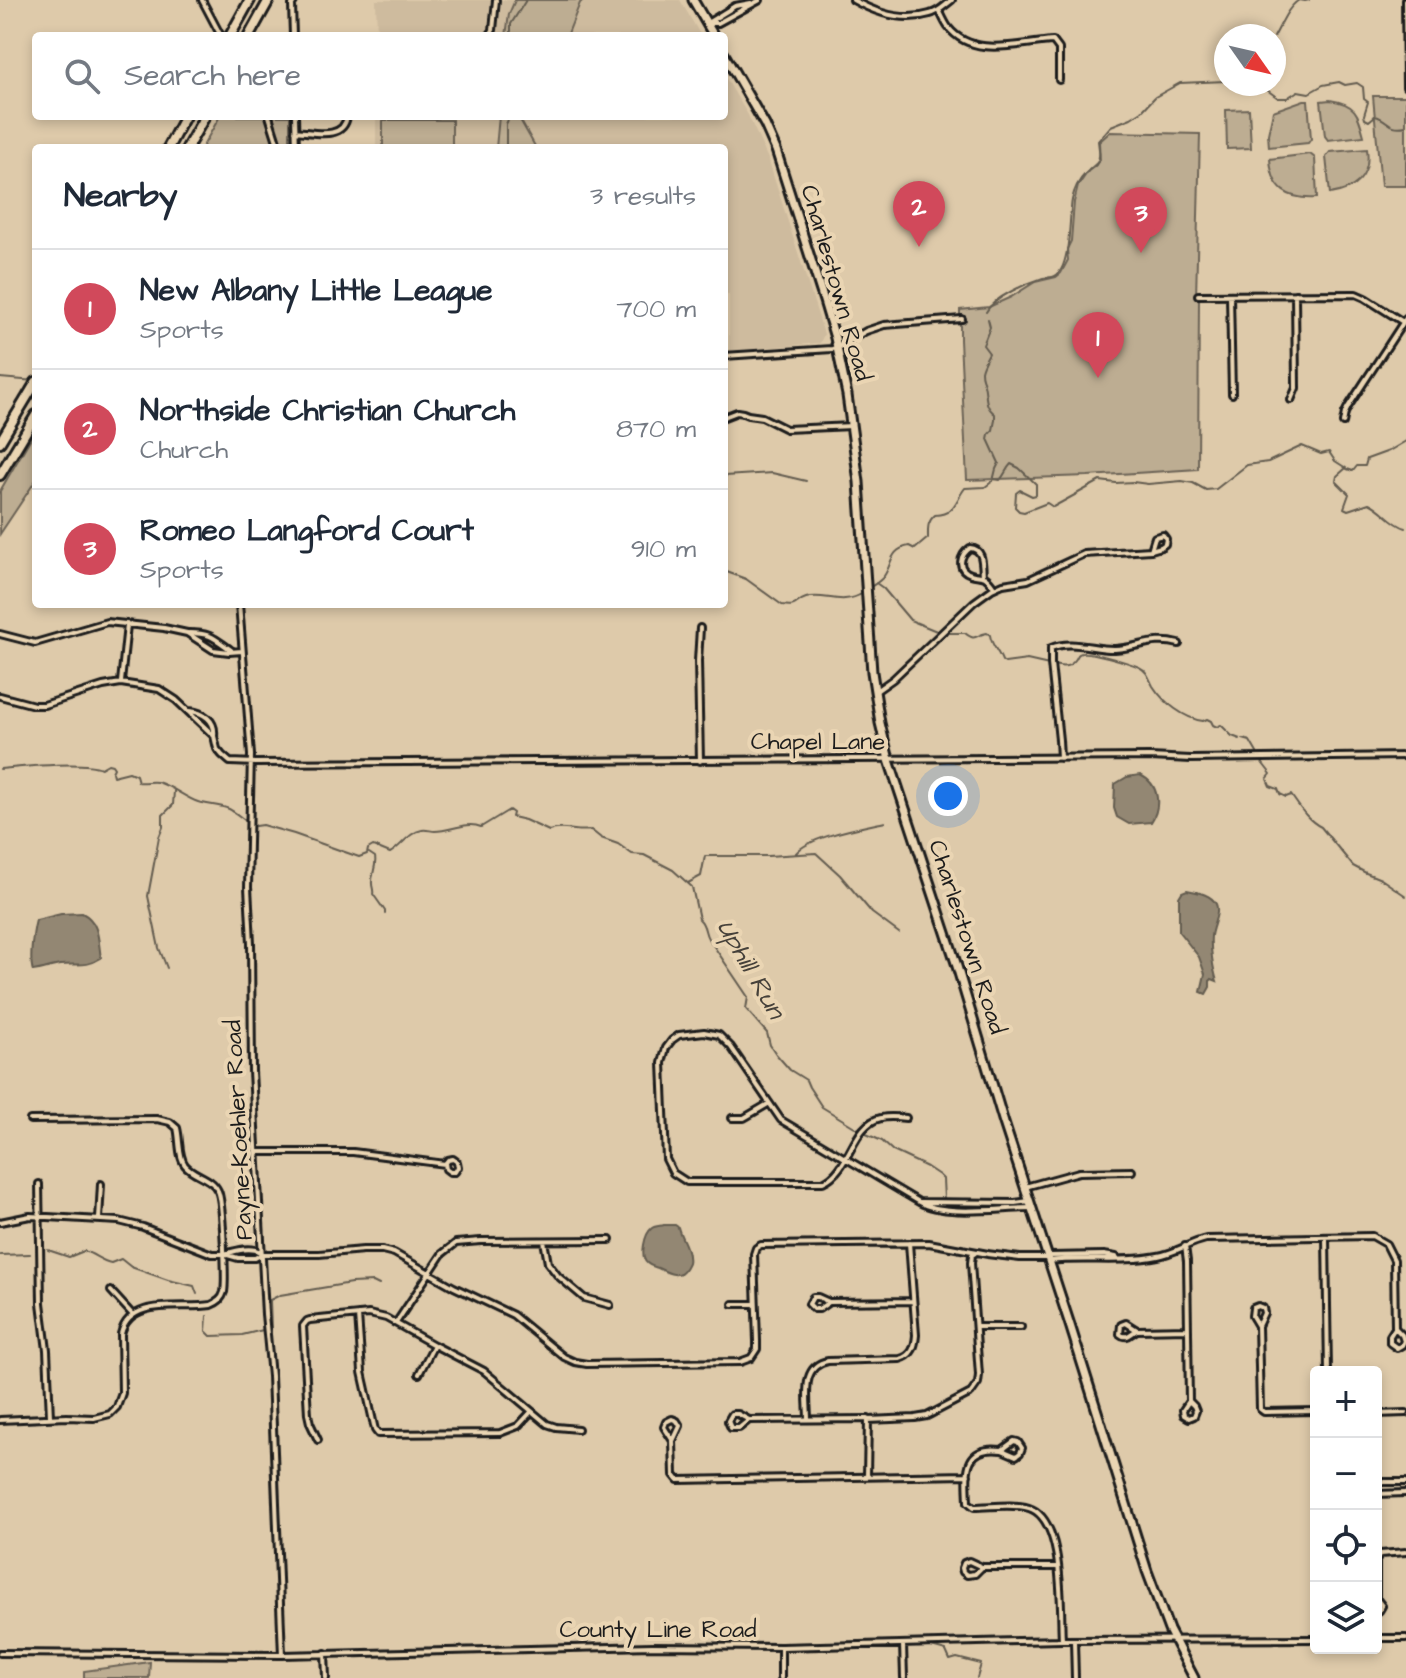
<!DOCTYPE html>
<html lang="en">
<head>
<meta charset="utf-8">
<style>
  body { margin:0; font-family:"Architects Daughter",sans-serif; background:#f2f2f3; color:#1f2937 }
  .controls { position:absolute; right:24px; bottom:24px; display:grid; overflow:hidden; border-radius:8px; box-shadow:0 4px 12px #0003 }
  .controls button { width:72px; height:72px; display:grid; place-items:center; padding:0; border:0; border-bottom:2px solid #e0e1e3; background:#fff; color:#1f2937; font:40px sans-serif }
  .compass { position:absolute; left:1214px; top:24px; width:72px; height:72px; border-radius:50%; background:#fff; box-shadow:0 4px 12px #0003; rotate:124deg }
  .you { position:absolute; left:948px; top:796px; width:28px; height:28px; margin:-20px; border:6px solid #fff; border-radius:50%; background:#1a73e8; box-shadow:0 0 0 12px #1a73e833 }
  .badge { display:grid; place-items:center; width:52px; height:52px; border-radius:50%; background:#d1495b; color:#fff; font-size:26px; font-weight:700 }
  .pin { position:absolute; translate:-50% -66px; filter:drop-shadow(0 2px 4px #0008) }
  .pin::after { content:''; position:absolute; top:42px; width:28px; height:24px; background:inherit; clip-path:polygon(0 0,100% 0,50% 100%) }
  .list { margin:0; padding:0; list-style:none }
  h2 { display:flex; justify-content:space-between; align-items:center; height:104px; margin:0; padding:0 32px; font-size:34px }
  h2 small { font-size:26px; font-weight:400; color:#747a83 }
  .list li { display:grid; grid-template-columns:52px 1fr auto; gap:24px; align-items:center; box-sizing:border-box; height:120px; padding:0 32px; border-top:2px solid #e0e1e3 }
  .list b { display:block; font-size:30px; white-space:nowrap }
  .list p { margin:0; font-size:26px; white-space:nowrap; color:#747a83 }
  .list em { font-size:26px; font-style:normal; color:#747a83 }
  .icon { flex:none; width:44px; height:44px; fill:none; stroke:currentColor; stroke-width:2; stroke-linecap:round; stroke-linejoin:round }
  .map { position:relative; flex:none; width:1406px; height:1678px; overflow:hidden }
  .search { position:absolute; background:#fff; box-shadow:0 4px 12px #0003; left:32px; top:32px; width:696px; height:88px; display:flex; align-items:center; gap:20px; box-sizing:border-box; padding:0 28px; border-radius:8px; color:#747a83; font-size:30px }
  .panel { position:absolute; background:#fff; box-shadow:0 4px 12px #0003; left:32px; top:144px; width:696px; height:464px; border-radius:8px }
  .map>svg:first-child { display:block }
  .built { fill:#cebb9e }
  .green { fill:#bdad92; stroke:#6c6457; stroke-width:2 }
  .water { fill:#938773; stroke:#635c50; stroke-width:2 }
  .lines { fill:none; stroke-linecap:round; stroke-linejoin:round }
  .stream { stroke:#635c50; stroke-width:2 }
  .street-casing { stroke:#1c1c1c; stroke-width:10 }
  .primary-casing { stroke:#1c1c1c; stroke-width:13 }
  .highway-casing { stroke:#1c1c1c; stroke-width:14 }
  .street { stroke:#ead5b3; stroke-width:4 }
  .primary { stroke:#ead5b3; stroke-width:7 }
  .highway { stroke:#ead5b3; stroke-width:8 }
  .labels { text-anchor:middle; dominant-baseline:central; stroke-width:8; stroke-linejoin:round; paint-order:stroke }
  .street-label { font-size:24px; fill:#1c1c1c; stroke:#ead5b3 }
  .water-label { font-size:26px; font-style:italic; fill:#46413a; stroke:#ead5b3 }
</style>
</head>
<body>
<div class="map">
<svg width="1406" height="1678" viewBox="0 0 1406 1678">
  <rect width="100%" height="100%" fill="#decaaa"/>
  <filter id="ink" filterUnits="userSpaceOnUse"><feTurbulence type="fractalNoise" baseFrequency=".0125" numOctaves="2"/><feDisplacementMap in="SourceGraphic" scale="16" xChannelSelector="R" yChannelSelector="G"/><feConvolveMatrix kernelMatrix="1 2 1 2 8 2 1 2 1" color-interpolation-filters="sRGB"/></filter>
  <g filter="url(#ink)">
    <path class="built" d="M376,0H515L509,14L506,36H377Z
      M583,0H680L701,36H567L580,3Z
      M724,75L748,115L768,159L824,334L820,343L729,351V294H724V148H536L518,116H724Z
      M376,116H499L496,148H376Z"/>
    <path class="green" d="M515,0H583L580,3L567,36H506L509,14Z
      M1373,96H1406V186H1381Z
      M1304,100H1308L1311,139L1308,143L1269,147L1268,134L1273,111Z
      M1330,100C1356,104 1358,113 1364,136L1328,140L1325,136L1321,101Z
      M1249,109L1251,148L1227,149L1226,110Z
      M220,116H290V148H202Z
      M499,116H518L536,148H496Z
      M383,120H452V148H383Z
      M1110,132L1200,134L1196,298H1199L1198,469L1088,476L967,480L960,340V310L989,307L1011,297L1035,282L1056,277L1061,273L1068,260L1067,249L1071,241L1074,202L1078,186L1089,170L1100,160L1099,142Z
      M1367,149C1371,176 1356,190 1330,194L1326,157L1330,152Z
      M1310,154L1315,158L1317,198C1288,200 1272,190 1270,159Z
      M36,429V480L0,534V491Z
      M150,1662L149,1678H84V1671Z"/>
    <path class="water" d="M1140,775C1160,784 1161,807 1151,822L1129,824L1117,817L1114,808L1115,784L1127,777Z
      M1187,890C1197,892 1211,894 1216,904C1220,913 1212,926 1211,936C1210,948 1213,969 1217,981L1212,979L1210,981V987L1206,994L1201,992L1205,974L1199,957L1179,932V897L1182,892Z
      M82,913C100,922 98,941 101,958C85,968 78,963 61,965C52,966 43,970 33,971C29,960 33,932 36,920L61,914Z
      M664,1225H675L678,1227C680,1237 688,1246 688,1256C689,1262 688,1263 685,1268C679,1279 668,1273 658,1268C655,1267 650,1266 647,1263C640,1257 644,1234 652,1228C655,1226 661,1226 664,1225Z"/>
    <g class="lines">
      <path class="stream" d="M1300,0L1305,1L1309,0
        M511,36V24L526,0
        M1274,37C1282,23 1287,8 1299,0
        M1255,84L1259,90H1267L1278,98H1287L1298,91L1309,93L1323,85L1339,82L1345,85L1357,83L1363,87L1364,99L1368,102L1364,115L1365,119L1369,121L1375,116C1389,119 1388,130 1406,126
        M506,148V124L510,116
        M986,312C994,297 1027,283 1043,278C1047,277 1052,278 1055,276C1071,268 1069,216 1072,200C1074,190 1079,180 1086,173C1089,170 1093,168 1096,165C1101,158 1099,149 1098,141L1111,126L1131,118L1142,111L1155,97L1180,83L1226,81
        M0,378L35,381
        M1347,469L1353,471L1357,466H1365L1367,459L1389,451L1406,441
        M724,476L772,473L806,481
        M994,479L1000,480C1005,475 1006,469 1011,464L1019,468L1036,484V495L1032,496L1020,490L1016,493L1015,507L1019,511L1024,512L1047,503L1053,507L1100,481L1116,483L1133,482L1148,484L1182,481L1193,483L1206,490L1216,489L1247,465L1268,462L1302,446L1321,454L1329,452L1335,461L1346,468L1337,476L1336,481L1349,494L1344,508L1348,510L1369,503C1383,509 1391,524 1406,528
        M724,571L746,579L782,605C798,608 794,602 806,598C824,592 841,607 863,593
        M876,583L883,588L910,620L939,632
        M868,589C873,585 881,581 884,576C893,563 889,550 909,546L915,549L928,538C928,528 927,522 935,515C955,514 955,501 965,488L985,487L993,481L996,469L999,463L988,439L989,434L993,430L995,420V414C984,406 987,397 984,384C982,377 981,379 981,371C982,365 986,359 989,353L983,345L990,327L988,319
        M946,633H965C976,642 975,635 987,633L990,635C991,645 999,652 1002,661L1005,663L1027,660L1049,665
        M1053,665C1062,667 1069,668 1075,660C1077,658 1077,655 1079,654C1085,649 1130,663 1139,667C1148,671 1149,679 1153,686C1163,702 1185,719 1203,721L1207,719L1211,721L1213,725L1217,727L1221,725L1232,736L1240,739
        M1243,739L1250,741L1257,753
        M1260,760L1271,774L1267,779L1270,786L1278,789L1280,794L1286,797L1291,795C1299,806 1307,820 1321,827L1353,866L1366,873L1381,879L1406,896
        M0,769C20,767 85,761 101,768L108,764L112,765L114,768L112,772L113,776L129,772L136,775L138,782C144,783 151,781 157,782C172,786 184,797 198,802C208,805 220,805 229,809C235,812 240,817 246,821
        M255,826L262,825L294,834L359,857L367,854L368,849L373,846L390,853C401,847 409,832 422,830C426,829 431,831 435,831C451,831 466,821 481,827L509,810L513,813L512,817L525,820L549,831C562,825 577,833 591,830L601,838L618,844L632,854L644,855L673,870L692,887L699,919C708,927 702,935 713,945L748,997L746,1009L767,1033L770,1045L776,1054L790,1070L806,1080L809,1087L822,1107L858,1129
        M369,853L375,857C377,866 371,875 372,884C372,887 374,891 373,894L385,911V914
        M796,853C810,836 863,827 885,822
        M688,883L701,876L705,856H768L816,853L840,875L872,913L899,933
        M167,968L159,948L148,896L159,837L163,827V815L173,805L174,791
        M864,1133L882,1141L893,1151L927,1167L939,1175L943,1179L944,1200
        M48,1250L69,1257L84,1251C94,1254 101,1261 111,1263L121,1259L131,1267L168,1280L194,1286L197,1294
        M0,1255L30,1254
        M207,1316L206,1331L211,1336L242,1335L263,1330
        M271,1331L270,1300L280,1295L351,1283L373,1282L379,1285
        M931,1647L946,1651L950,1660L957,1658L981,1664L977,1678"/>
      <defs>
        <path id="street" d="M202,0L221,36
          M853,0C876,13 904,22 930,14C939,12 945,5 952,0
          M1405,0L1406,87
          M939,10C942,16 945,23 948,27C973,59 1019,43 1053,41L1059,49V80
          M709,22L735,6L751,3
          M709,23H718L760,0
          M293,36L292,5L295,0
          M489,36L493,30L496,0
          M269,116L279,148
          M295,116L296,148
          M295,131C313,132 344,141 347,116
          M1198,295L1356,294L1365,298L1403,322
          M1230,295L1232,394
          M724,356L832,349L837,348L866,331L884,325L962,319
          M1291,400L1296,388L1295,294
          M724,417L737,412L743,413L748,415L762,417L786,429L852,426
          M1343,423L1345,413L1348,407L1406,318
          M1163,535L1166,539L1165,544L1161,547L1151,550L1155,537Z
          M983,576C982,564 984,549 970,548C960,555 956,569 971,574C976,576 980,575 985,577C988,579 992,584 994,587
          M239,604L251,755L248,887L251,943L252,1071L265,1314L271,1376L282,1655
          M189,633C211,633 214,638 231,650
          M0,634L35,643L107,622L164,628L187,633L213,650L229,652L242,651
          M121,682L127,625
          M876,691L893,679L974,602L992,589L1003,584L1028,580L1084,554L1151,550
          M0,696L34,705H44L103,686L121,683L159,689L176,700L214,736L217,749L222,755L230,762L256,763L1150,757L1191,759L1406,756
          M189,711C203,712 216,720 214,736
          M1060,758L1059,740L1051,664V648C1072,639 1094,650 1115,649C1139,648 1153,637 1179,644
          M700,761L698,661L700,628
          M732,1118H744L768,1104
          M906,1118C898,1117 889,1116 881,1118C852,1124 851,1170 823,1182H687L673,1173L666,1159L662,1063L666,1048L672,1040L679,1035L704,1032L719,1035L731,1047L781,1120L919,1202C945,1217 1001,1208 1032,1208
          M258,1152H353L445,1164L448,1160L453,1159L457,1162L458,1167L455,1172H450L446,1169L445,1164
          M39,1184L41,1303L47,1350L50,1417
          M1025,1187L1079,1172L1132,1171
          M920,1202L1015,1203L1029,1201
          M99,1219L101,1184
          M0,1222L30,1216L119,1221L143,1227L212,1254H224L238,1258H255L262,1254H319L363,1250H382L394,1253L454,1287L513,1315L564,1357L575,1362L587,1364L740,1362L751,1358L757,1349V1341L754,1254L756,1248L761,1245L929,1243L988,1254
          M1326,1237L1328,1372
          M544,1241L548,1263L558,1276L584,1298L610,1305
          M1185,1246L1187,1261L1189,1401
          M224,1254C235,1251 251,1246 260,1252
          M987,1254L1020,1258H1046
          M1049,1256L1104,1255L1116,1257
          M1049,1261C1085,1257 1123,1263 1158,1256C1175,1253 1189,1243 1206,1239L1372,1236L1386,1244L1394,1260L1395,1328
          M111,1291L132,1314
          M813,1297H818L829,1302L819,1309H814L809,1304Z
          M829,1302L913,1301
          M733,1304H755
          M1258,1306L1263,1308L1264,1313L1258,1326L1252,1316L1253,1308Z
          M358,1315L362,1372L375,1430L378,1434L500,1433L518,1426L531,1412
          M396,1323L442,1254L456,1243L481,1241L610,1240
          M1126,1323L1137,1330C1131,1333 1127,1340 1120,1334L1121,1325Z
          M1258,1326L1260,1409L1264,1412L1316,1411
          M976,1327H1021
          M1395,1328L1402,1335L1404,1341L1402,1345L1397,1348L1390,1343V1336Z
          M1137,1330L1188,1329
          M419,1374L434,1345
          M1189,1401L1194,1406L1196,1411L1194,1416L1189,1418L1184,1415L1183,1410Z
          M732,1414H738L749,1420L739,1428H731L728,1421Z
          M1376,1414L1406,1413
          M672,1419L677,1421L680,1426L673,1441L664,1427L666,1422Z
          M0,1420L67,1417L94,1418L110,1414L117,1407L122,1393L121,1334C130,1296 182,1310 211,1305C218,1302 222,1299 224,1292C226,1281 223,1200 218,1191C212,1177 194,1176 185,1165C178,1156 180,1139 177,1128L170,1122L157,1119L30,1120
          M749,1420L868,1419
          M808,1420C808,1398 800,1366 828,1361L900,1359C912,1356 915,1347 916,1335L909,1243
          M318,1440L310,1423L308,1414L303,1326L307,1321L310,1320L369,1314L386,1318L434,1345L484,1371L547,1424L556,1427L578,1429
          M673,1441L674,1475L678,1480L968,1475
          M1014,1441L1018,1442L1022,1448L1020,1453L1016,1456L1002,1450Z
          M1002,1450C962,1445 967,1474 968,1502L974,1507C991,1507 1013,1503 1029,1508C1065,1519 1060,1609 1062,1640
          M867,1476L868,1420L915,1418L927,1416L971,1393L978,1383L979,1375L971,1263L972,1255L975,1253
          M1376,1482H1406
          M1376,1494L1406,1493
          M969,1561L982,1567L975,1574L967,1575L963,1572L962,1568L964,1563Z
          M1376,1561L1380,1554L1406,1552
          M1376,1563V1598
          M982,1567H1058
          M1376,1598L1382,1606L1379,1611H1376
          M1376,1638H1406
          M1074,1640L1075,1678
          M903,1644L904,1678
          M781,1647V1678
          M0,1653L282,1655L652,1646L781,1647L1062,1640L1316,1639
          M325,1653L326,1678"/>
        <path id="primary" d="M693,0L714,36
          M724,54L765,125L776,150L824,301L835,338L847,395L859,482L872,672L880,723L889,760L956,963L1004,1123L1070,1325L1147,1571L1169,1630L1194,1678"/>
        <path id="highway" d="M230,36L250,0
          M249,36L269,0
          M168,148L185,116
          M187,148L205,116
          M0,442L36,382
          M0,475L36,415"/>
      </defs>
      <use href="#street" class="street-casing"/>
      <use href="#primary" class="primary-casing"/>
      <use href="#highway" class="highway-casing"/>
      <use href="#street" class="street"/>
      <use href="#primary" class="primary"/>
      <use href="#highway" class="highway"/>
    </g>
  </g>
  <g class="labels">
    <g class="street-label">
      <text transform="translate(836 283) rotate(74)">Charlestown Road</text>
      <text x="818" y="742">Chapel Lane</text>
      <text transform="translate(967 937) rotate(72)">Charlestown Road</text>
      <text transform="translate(239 1130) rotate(-93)">Payne-Koehler Road</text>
      <text x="658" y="1630">County Line Road</text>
    </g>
    <g class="water-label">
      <text transform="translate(751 969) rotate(60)">Uphill Run</text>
    </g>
  </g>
</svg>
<div class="controls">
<button>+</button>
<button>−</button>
<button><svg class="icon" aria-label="locate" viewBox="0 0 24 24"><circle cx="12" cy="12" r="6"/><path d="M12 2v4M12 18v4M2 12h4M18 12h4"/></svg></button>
<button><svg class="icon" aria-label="layers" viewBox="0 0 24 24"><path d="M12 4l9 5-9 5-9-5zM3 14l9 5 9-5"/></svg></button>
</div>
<svg class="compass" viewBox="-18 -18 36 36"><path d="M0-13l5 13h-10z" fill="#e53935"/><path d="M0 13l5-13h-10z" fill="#747a83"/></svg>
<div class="you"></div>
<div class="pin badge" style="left:1098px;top:378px">1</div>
<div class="pin badge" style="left:919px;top:247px">2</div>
<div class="pin badge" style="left:1141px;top:253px">3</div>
<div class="search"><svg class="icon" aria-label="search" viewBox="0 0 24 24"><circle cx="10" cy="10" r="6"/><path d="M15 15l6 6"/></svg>Search here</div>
<section class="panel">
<h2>Nearby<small>3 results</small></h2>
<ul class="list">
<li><span class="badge">1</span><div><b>New Albany Little League</b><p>Sports</p></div><em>700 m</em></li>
<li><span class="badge">2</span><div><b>Northside Christian Church</b><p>Church</p></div><em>870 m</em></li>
<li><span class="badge">3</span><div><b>Romeo Langford Court</b><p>Sports</p></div><em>910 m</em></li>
</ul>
</section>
</div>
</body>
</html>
